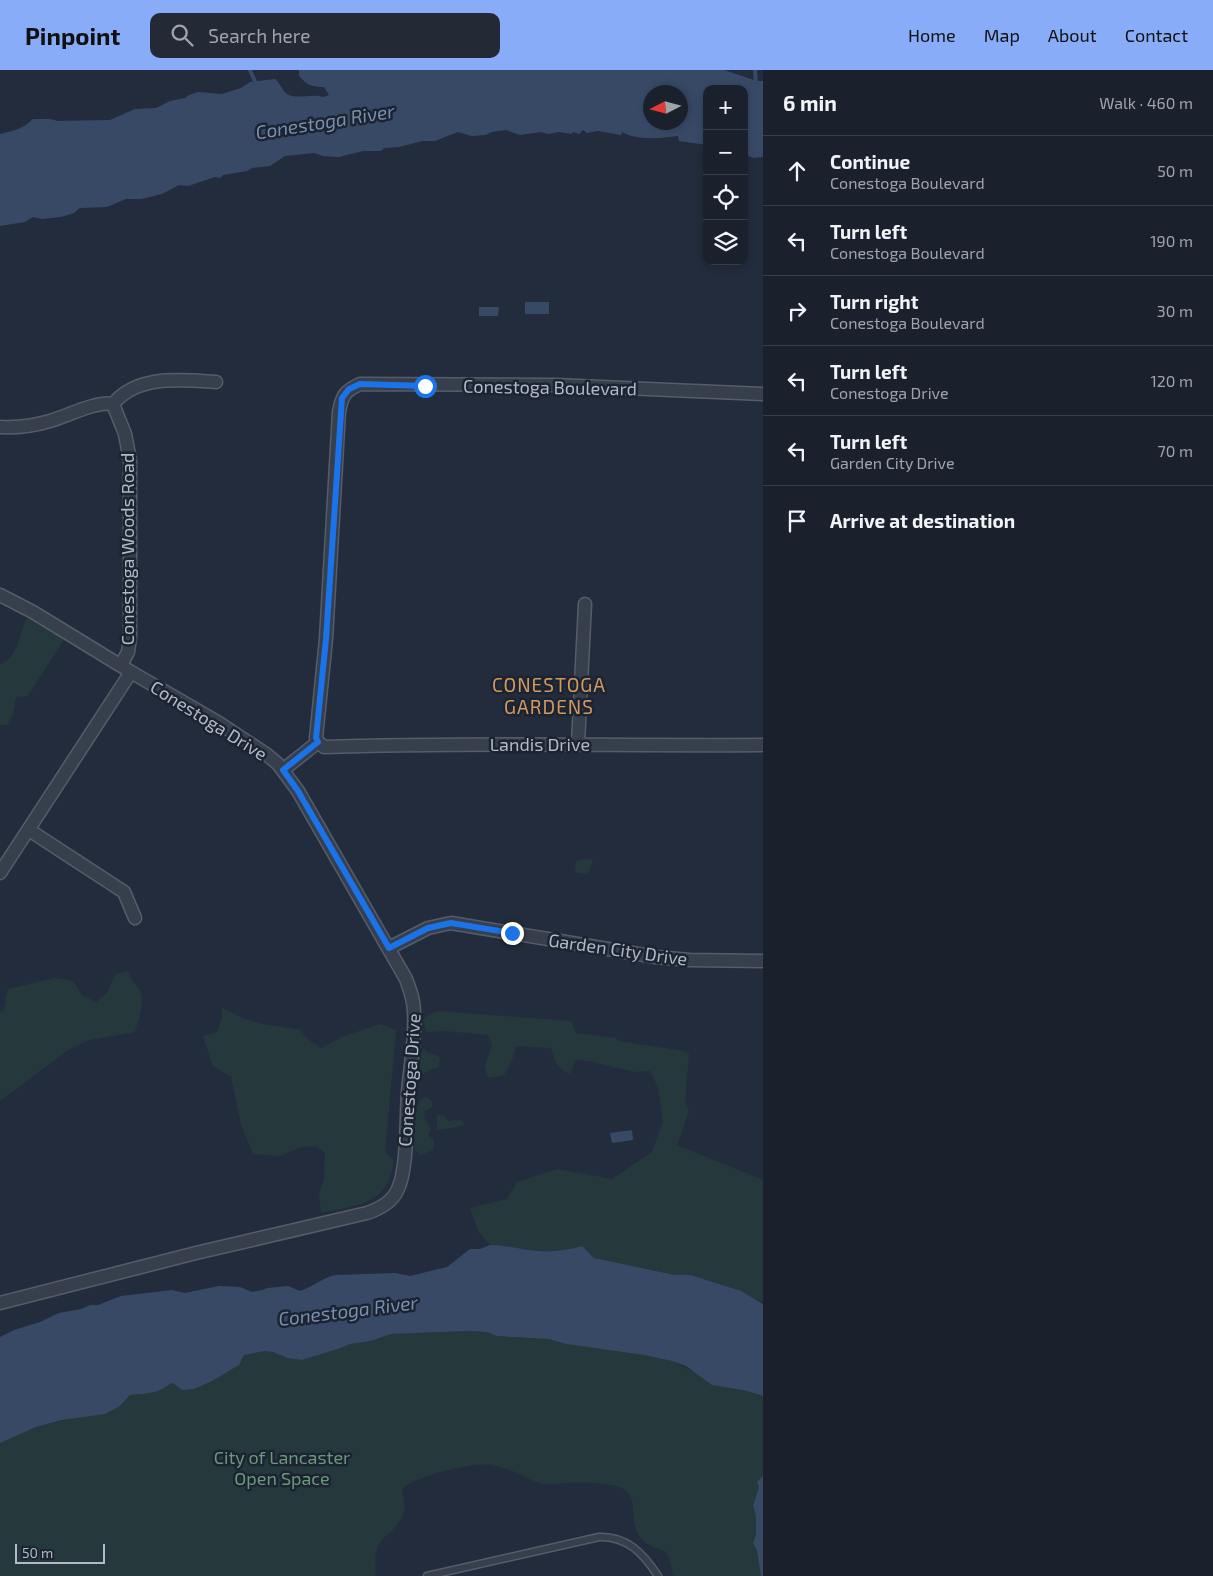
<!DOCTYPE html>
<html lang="en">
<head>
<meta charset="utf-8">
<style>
  body { margin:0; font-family:"Exo 2",sans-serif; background:#232935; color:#f1f3f6 }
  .controls { position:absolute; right:15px; top:15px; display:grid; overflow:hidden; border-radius:10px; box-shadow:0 2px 8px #0003 }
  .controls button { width:45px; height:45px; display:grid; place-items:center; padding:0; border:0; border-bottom:1px solid #383e49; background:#1a212d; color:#f1f3f6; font:25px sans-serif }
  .compass { position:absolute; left:643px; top:15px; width:45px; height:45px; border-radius:50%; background:#1a212d; box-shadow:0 2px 8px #0003; rotate:264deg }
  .scale { position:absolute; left:15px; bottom:12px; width:90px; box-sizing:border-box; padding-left:5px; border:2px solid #b2b9c8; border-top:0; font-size:14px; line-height:18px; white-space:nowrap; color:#b2b9c8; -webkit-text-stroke:4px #1c2331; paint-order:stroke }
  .stop { position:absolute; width:15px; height:15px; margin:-11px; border:4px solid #1a73e8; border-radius:50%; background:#fff }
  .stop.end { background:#1a73e8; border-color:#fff; box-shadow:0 1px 5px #0008 }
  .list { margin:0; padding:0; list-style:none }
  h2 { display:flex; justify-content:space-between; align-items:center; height:65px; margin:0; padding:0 20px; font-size:21px }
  h2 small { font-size:16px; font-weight:400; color:#9fa3aa }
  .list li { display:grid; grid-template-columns:32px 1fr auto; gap:15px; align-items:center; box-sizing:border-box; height:70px; padding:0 20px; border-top:1px solid #383e49 }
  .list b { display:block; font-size:19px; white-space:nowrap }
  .list p { margin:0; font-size:16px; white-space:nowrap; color:#9fa3aa }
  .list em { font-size:16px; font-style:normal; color:#9fa3aa }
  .icon { flex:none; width:28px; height:28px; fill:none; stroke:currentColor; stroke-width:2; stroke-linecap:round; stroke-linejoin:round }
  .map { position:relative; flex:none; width:763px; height:1506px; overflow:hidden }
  header { display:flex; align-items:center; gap:30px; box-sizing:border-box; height:70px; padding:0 25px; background:#88acf7; color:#111 }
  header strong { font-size:24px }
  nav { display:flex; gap:28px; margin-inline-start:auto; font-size:18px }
  .search { width:350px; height:45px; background:#232935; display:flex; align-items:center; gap:12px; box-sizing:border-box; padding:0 18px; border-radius:10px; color:#9fa3aa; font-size:19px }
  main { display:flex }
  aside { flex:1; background:#1a212d }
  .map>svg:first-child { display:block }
  .green { fill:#25393d }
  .water { fill:#384966; fill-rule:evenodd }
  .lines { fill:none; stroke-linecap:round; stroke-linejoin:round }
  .stream { stroke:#384966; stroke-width:4 }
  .lane-casing { stroke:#555c6a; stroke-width:9 }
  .street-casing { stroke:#555c6a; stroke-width:15 }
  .lane { stroke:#373e4c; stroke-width:6 }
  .street { stroke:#373e4c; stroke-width:12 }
  .route { stroke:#1a73e8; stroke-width:6 }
  .labels { text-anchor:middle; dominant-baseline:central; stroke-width:5; stroke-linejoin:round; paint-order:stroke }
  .street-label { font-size:18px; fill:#b2b9c8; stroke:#1c2331 }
  .park-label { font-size:18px; fill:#699977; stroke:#1c2331 }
  .water-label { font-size:19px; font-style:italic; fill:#7a8eb0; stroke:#1c2331 }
  .neighbourhood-label { font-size:19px; letter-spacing:1px; fill:#d49961; stroke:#1c2331 }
</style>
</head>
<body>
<header>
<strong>Pinpoint</strong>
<div class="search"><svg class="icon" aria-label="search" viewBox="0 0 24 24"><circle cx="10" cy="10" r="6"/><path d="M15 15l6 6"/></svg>Search here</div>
<nav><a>Home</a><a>Map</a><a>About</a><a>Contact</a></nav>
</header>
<main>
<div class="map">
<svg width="763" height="1506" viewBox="0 0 763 1506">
  <rect width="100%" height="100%" fill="#232c3c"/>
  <path class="green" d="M34,548L64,569L28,626L16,627L13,644L7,655H0V594C18,589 19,564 26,549Z
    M586,789L593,790L590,800L586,804L577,803L575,800L576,791Z
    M127,900C130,908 136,914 140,921C145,934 138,950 135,962L89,970L68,980L0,1031V942H3L8,919L55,908L73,911L83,926L96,932L107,923L115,905Z
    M222,938L245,949L263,954L301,960L306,968L321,978L344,966L381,954L396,960L385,1082L394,1091C388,1135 357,1135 321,1143L319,1124L324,1109L325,1083L317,1076L301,1077L280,1086L253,1084L241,1055L231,1007L213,996L203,966L217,962L222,948Z
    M437,941L571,951L576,963L616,968L618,971L684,981L689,984L685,1033L689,1041L677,1075L763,1110V1232L718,1213L691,1205H675L594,1188L582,1176C568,1180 553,1182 538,1181C522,1180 507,1175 490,1175L478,1161L470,1138L507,1129L517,1112L557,1099L612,1109L652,1082L663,1052L658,1017L650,1001L635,1002L588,991L576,990L570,1004C557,999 555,991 551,978L516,976L512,990L504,1005L488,1008L485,996L492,975L488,965L445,961L426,962L423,948Z
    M424,978L428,983L438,986L440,989L439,997L432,999L421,1005L420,1003L421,983Z
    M423,1027L429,1028L432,1032V1037L425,1041L424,1048C429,1054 433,1058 428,1065L434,1070L433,1080L421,1085L415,1080L413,1063L415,1037Z
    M437,1045H443L448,1051L461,1050L464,1053L463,1056L437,1060Z
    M469,1261L487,1262L497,1266L549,1269L566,1274L644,1285L672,1291L730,1319L747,1321L763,1326V1506H673L670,1490L665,1481C617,1468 644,1435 625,1420C615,1412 578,1412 565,1413C559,1413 552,1415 546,1414C535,1413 527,1408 518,1403C510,1400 500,1397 492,1395C474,1392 414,1406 402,1419C402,1426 406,1436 404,1442C392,1472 371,1461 376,1505L374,1506H0V1373L36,1357L120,1336L130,1325L148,1323L164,1318L169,1314L173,1313L178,1316L226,1303L239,1295L244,1285L265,1281L273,1282L287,1288L302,1290L341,1278L350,1274L371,1271L391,1264Z"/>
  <path class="water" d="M299,0H724L757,11H763V87L753,88L744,84V19H707V75L679,71L678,66C661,68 638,71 622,62L621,65L598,61L587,63L583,60L579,64L573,62L572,64L559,62L548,64L541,62L520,65L506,60L492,62L485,65L472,66L458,62L435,71H423L399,77L384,78L381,81H363L339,87L323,86L314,83L285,86L270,96L252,98L247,101L223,105L220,108L215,107L188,116L179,115L162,124L141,129H126L107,137L80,138L74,143L61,147L42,149L33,147L25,152L0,156V64C13,61 23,59 33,49H50L58,51L110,50L135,39L156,38L170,31L185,28L189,25L198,22L222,24L241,18L250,12L275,9C281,14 282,20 287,24C297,30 312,23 323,27L329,25L324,17C312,17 307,15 299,6ZM680,22V52H650V22Z
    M525,232H549V244H525Z
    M479,237H499L498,246H479Z
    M632,1060L633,1070L612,1073L610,1063Z
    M490,1175C507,1175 522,1180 538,1181C553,1182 568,1180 582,1176L594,1188L675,1205H691L741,1221L763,1234V1326L747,1321L712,1315L686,1296L672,1291L644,1285L566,1274L549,1269L497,1266L487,1262L469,1261L391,1264L371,1271L350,1274L341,1278L302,1290L287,1288L273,1282L265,1281L244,1285L239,1295L212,1311L194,1319L182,1320L173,1313C168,1314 167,1317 162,1319C152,1324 141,1324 130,1325L120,1336L105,1344L62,1350L36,1357L0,1373V1267L14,1260L40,1252L59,1243L81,1239L90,1235H98L121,1226L172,1220L185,1223L219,1216L240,1217L252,1222L262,1220L268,1218L288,1216L300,1221C313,1217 323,1207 336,1205L395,1203L410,1206L447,1197L470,1179H480Z
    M763,1406V1506H761L757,1480L753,1473L756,1465V1446L753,1436L759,1417L757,1412Z"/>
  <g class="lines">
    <path class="stream" d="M250,0L257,16
      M755,0L756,15"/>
    <defs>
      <path id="lane" d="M427,1506L599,1467C627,1466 643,1483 658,1506"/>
      <path id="street" d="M113,334C138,304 181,310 216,312
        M0,357C17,358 33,356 50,351C67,346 96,331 113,334L125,364L130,390V568L128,582L121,595
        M0,525L33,542L131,602L219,653L266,684L278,694L298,721L406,909C410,920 414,930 414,942C416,969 410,996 408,1022C406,1047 408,1101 397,1121C391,1133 379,1139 367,1143L196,1183L0,1233
        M318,672L316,668L326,569L339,342C342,325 345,321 360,314L555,315L763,324
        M318,672L324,677C470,672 617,676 763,675
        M578,674L585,534
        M283,700L318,672
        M29,760L124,822L135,848
        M0,803L131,602
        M389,878L428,858L451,853L656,887L690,890L763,891"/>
    </defs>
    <use href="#lane" class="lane-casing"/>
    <use href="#street" class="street-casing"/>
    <use href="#lane" class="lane"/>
    <use href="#street" class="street"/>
  </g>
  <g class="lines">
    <path class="route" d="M425,316L360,314L349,319L342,328L326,569L316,668L318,672L283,700L298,721L389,878L428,858L451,853L512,863"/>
  </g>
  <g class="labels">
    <g class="street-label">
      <text transform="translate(550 317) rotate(1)">Conestoga Boulevard</text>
      <text transform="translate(127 479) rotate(-90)">Conestoga Woods Road</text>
      <text transform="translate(209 650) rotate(32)">Conestoga Drive</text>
      <text x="540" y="674">Landis Drive</text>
      <text transform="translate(618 879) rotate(8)">Garden City Drive</text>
      <text transform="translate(409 1010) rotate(-86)">Conestoga Drive</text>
    </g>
    <g class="park-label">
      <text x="282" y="1387">City of Lancaster<tspan x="282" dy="21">Open Space</tspan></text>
    </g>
    <g class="water-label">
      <text transform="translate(325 51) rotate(-9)">Conestoga River</text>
      <text transform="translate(348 1240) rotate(-7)">Conestoga River</text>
    </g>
    <g class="neighbourhood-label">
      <text x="549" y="614">CONESTOGA<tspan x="549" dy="22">GARDENS</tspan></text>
    </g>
  </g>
</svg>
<div class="controls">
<button>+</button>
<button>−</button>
<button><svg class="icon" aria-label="locate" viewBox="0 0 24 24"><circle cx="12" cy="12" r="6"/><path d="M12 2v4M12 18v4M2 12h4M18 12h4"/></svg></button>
<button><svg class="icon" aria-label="layers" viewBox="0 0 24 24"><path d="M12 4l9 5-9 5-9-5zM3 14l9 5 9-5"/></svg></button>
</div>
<svg class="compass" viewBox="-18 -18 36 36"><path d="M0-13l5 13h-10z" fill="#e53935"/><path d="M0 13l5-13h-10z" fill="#9fa3aa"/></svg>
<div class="scale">50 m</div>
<div class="stop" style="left:425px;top:316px"></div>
<div class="stop end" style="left:512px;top:863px"></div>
</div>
<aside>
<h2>6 min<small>Walk · 460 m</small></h2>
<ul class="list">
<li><svg class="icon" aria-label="ahead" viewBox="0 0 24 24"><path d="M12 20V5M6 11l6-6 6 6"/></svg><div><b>Continue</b><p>Conestoga Boulevard</p></div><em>50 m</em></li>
<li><svg class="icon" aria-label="left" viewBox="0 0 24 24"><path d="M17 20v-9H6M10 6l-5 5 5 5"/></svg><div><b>Turn left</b><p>Conestoga Boulevard</p></div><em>190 m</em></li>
<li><svg class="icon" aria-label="right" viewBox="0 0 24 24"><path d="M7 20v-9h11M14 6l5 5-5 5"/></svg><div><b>Turn right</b><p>Conestoga Boulevard</p></div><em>30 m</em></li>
<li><svg class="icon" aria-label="left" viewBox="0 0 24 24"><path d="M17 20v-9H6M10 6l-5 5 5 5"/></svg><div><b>Turn left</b><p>Conestoga Drive</p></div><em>120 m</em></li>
<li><svg class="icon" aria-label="left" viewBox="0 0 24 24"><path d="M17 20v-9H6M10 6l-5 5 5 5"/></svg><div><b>Turn left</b><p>Garden City Drive</p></div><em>70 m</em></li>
<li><svg class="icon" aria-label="arrive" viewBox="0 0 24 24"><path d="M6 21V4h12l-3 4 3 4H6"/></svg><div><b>Arrive at destination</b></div></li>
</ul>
</aside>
</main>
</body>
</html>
